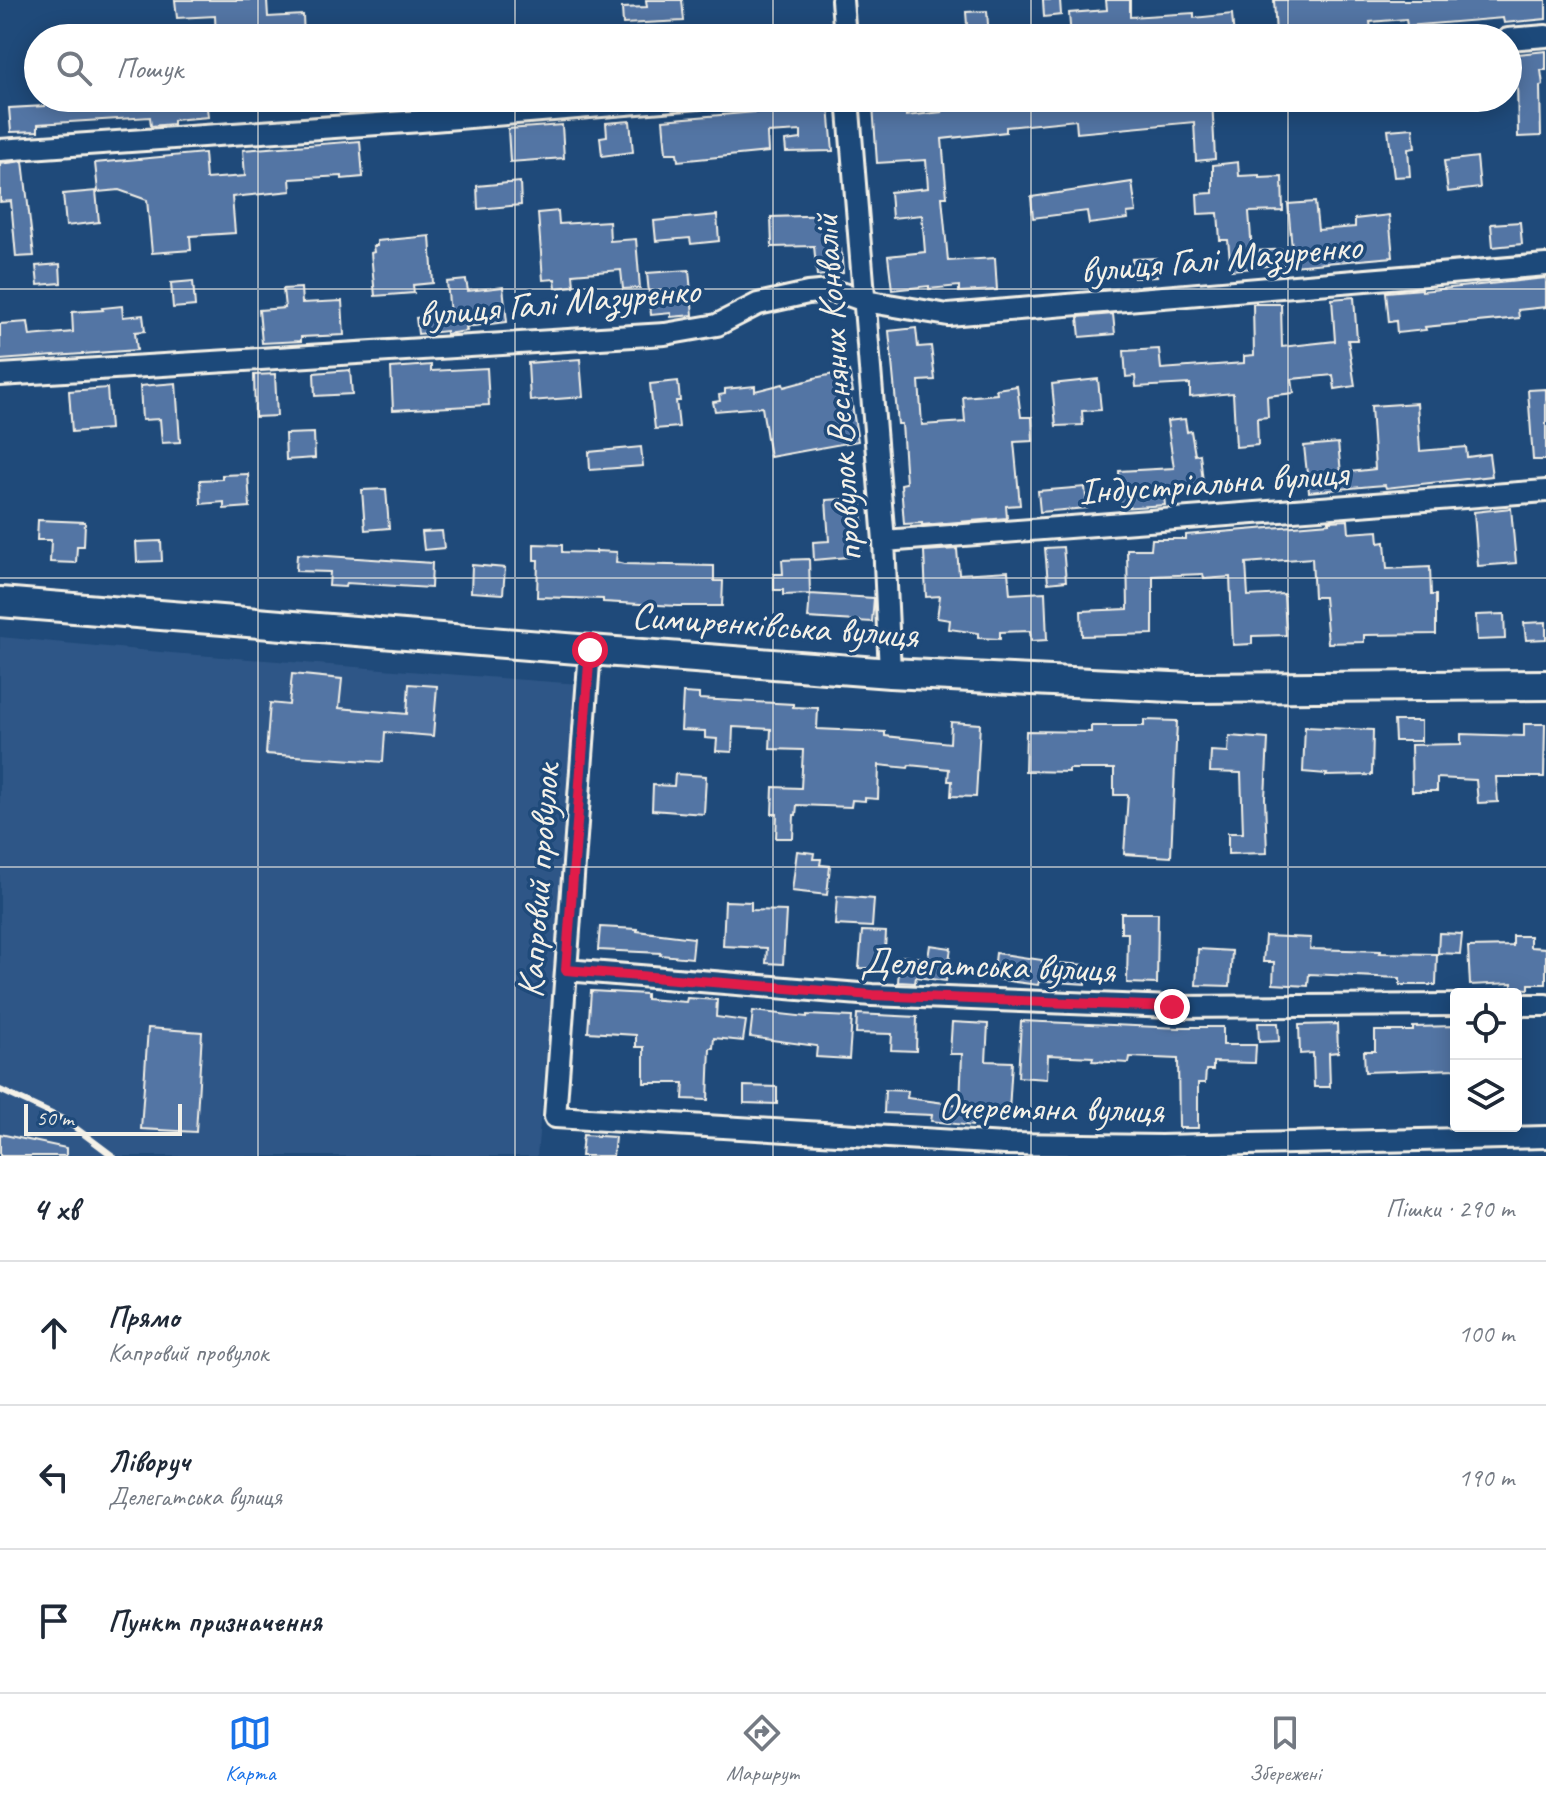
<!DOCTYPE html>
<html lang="uk">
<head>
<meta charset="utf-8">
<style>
  body { margin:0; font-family:Caveat,sans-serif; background:#f2f2f3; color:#1f2937 }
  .controls { position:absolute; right:24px; bottom:24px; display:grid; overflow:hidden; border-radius:8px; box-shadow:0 4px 20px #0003 }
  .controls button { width:72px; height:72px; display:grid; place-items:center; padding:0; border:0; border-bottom:2px solid #e0e1e3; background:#fff; color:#1f2937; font:40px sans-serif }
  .scale { position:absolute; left:24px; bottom:20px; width:158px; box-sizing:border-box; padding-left:8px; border:4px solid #f4f1e8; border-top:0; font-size:22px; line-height:28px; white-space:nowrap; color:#f4f1e8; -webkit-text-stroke:6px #1f4a7a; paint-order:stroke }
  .stop { position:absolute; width:24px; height:24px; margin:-18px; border:6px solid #e11d48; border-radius:50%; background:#fff }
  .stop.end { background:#e11d48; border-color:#fff; box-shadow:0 2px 8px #0008 }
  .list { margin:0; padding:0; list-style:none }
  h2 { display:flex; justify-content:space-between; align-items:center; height:104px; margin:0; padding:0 32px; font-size:34px }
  h2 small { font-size:26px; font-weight:400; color:#747a83 }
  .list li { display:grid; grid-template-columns:52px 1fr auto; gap:24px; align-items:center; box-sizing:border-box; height:144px; padding:0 32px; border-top:2px solid #e0e1e3 }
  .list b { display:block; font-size:30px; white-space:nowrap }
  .list p { margin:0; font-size:26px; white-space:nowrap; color:#747a83 }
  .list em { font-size:26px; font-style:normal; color:#747a83 }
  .icon { flex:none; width:44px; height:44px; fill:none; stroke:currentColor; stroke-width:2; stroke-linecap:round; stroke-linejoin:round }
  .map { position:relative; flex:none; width:1546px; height:1156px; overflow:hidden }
  .search { position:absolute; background:#fff; box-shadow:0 4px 20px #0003; left:24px; right:24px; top:24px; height:88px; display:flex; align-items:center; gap:20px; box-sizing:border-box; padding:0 28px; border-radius:44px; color:#747a83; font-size:30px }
  .sheet { height:536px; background:#fff }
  nav { display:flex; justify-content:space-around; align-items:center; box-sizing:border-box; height:112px; border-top:2px solid #e0e1e3; background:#fff; font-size:22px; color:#747a83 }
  nav a { display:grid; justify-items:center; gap:4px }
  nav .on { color:#1a73e8 }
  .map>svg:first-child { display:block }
  .built { fill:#2f5787 }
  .building { fill:#5374a4; stroke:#f4f1e8; stroke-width:2 }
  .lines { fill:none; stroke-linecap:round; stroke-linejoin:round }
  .minor-casing { stroke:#f4f1e8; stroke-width:26 }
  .secondary-casing { stroke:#f4f1e8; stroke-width:34 }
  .minor { stroke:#1f4a7a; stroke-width:20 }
  .secondary { stroke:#1f4a7a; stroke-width:28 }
  .rail { stroke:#f4f1e8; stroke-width:6 }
  .route { stroke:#e11d48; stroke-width:10 }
  .grid { fill:none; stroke:#f4f1e8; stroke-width:2; stroke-opacity:0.55 }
  .labels { text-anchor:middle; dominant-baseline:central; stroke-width:7; stroke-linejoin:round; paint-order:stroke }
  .street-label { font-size:38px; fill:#f4f1e8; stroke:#1f4a7a }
</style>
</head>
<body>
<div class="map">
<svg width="1546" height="1156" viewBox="0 0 1546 1156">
  <rect width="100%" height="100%" fill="#1f4a7a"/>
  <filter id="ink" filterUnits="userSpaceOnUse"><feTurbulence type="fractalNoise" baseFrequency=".0125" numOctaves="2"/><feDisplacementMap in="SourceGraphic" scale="16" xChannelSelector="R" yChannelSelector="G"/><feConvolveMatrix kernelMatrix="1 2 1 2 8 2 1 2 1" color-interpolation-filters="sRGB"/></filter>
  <g filter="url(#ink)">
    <path class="built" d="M0,637L171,653L579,684L537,1156H0Z"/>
    <path class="building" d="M175,0H267L268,17L303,15L304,38H270V34L216,38L215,16L177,18Z
      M646,0H682L684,21L623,24L622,8L647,7Z
      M1043,0H1060L1061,15L1044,17Z
      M1106,0H1130V17L1194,13V18L1232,14L1234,38H1071L1069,13L1107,10Z
      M1274,0H1546V19L1504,23L1503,18L1407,26L1406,19L1370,22L1371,29L1322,34L1276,35Z
      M987,11L989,38H968L966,12Z
      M1546,51V70H1541L1543,85L1540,86L1541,136L1518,137L1517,76L1509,77L1508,55Z
      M44,98H206L208,117L173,120V124L151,126L150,117L38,124V131L11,132L9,108L45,106Z
      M967,98H1212L1215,159L1196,161L1194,122L1077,133L1076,120L1006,127V132L942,139L947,197H942L948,261L995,258L997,290L959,292V286L929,289V286L892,290L888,256L925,252L922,215L892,218L890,192L928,188L926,160L877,163L873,105L905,102L906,116L942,112V107L968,105Z
      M829,107L833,151L786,152L785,141L801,139V131L767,133L768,152L678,161L677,153H666L663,120L780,110Z
      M630,121L633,152L602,156L600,137L607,136L606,123Z
      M562,125L564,158L510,162L508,129Z
      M1413,128L1415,148L1408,149L1410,176L1394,177L1388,130Z
      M360,141L363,177L342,179V176L290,179L291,191L232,197L235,233L190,236L191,250L152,253L147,200L119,190L98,192L95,163L204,153L206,179L245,176L243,150Z
      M1477,157L1480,188L1448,192L1444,161Z
      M23,161L34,256L16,257L11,201L0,202V164Z
      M1238,162L1239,176L1259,175V178L1282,177L1283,211L1249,212L1252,251L1292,249L1288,204L1315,202L1318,230L1355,227V219L1389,215L1393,257L1293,266V264L1253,267V268L1231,270L1228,240H1220L1218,213L1198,214L1197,194L1213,193V165Z
      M520,182L521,205L478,209L477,186Z
      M1132,182L1136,212L1127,213L1128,219L1089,224L1087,211L1033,218L1031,197Z
      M96,191L99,222L66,226L63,194Z
      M558,211L559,224L609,221L610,241L636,239L640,288L623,289L621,270L573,274L574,286L556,288L555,279L543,280L538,213Z
      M717,215L719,241L691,244L690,238L656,241L654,221Z
      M834,215L838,249H841L843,273L817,276L814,246L772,247L771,217Z
      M1520,222L1522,244L1493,247L1491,224Z
      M430,236L433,283L413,285L414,293L375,296L371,253L374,252L373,246H377V241Z
      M1156,258L1157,277L1134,278L1132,259Z
      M60,264L61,283L38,285L36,266Z
      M689,270L693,315L671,317V313L651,315L647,273Z
      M1546,278V307L1518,310L1519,318L1425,327L1426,330L1397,333L1396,321L1389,322L1386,292L1422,289V291Z
      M466,280L468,291L503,287L507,322L466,327L467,331L446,334V331L418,334L416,318L450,314L447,282Z
      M193,281L195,306L173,308L171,283Z
      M301,288L302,303L342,301L344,335L301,337V341L262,343L259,310L285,308L283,289Z
      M1354,297L1357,340H1348L1355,386L1335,389L1333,375L1292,379L1294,393L1267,396L1268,417L1257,418L1258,445L1236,447L1233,393L1190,397V384L1136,387L1135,376L1126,377L1124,351L1159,349L1161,369L1244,363V356L1254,355L1253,304H1281L1282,347L1335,341L1332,299Z
      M122,306L123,317L143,315L145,331L135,332L137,350L0,360V324L28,322L30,336L73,332L72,312L103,310L102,308Z
      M1113,314L1115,334L1080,337L1078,317Z
      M916,328L918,347L931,346L935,380L919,381L922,425L965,422L963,397L997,394L996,389L1017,386L1021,417H1032L1033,441L1014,442L1020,505L1006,506L1007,518L922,525V523L904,524L901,484L906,483L902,424H898L889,331Z
      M580,359L583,397L530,401L528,363Z
      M431,365V371L487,368L489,405L393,410L391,368Z
      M350,370L352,394L315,396L314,373Z
      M849,371L853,392L850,393L858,441L770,457L762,407L715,411L713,402L720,401L719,395L725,394V389L755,386V391L783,384L784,387L814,379V378Z
      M275,374L277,416L255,417L254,375Z
      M1098,379L1101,410L1082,411L1083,425L1056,426L1052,384Z
      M678,381L680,401H676L679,427L655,429L650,384Z
      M176,383L180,442L162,443L160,419L142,420L140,386Z
      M107,388L110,429L72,432L69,391Z
      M1546,389V460H1533L1528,390Z
      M1417,403L1420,451L1466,447L1467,457L1489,454L1492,476L1386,488L1385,485L1372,486L1309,492L1304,446L1338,443L1341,473L1375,469L1371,406Z
      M1185,419L1187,432L1191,431L1195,455L1200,454L1204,492L1164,496L1165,505L1121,508L1119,471L1174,468L1167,421Z
      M314,433L315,458L286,460L285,434Z
      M641,447L643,466L590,470L589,452Z
      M248,474L250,507L224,509V502L201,504L200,480L222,479V475Z
      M1085,487L1087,508L1040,512L1038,491Z
      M386,489L389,528L365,530L362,490Z
      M861,498L863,524H858L860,556L814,560L813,542L829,541L826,500Z
      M1511,508L1516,563L1478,566L1474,512Z
      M38,520L85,522L84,546H77L76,563L50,562L51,540H37Z
      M1348,520L1349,533L1378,531L1379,543L1385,542L1387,569L1430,567L1431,595H1436V634L1364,635V642L1328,643L1324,597H1314L1312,558L1246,563L1248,596L1284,594L1286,635L1252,636V644L1233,645L1230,577L1204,579L1203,574L1153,576V634L1082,636L1081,611L1128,609L1127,549H1151L1152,539H1186V535L1329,523V521Z
      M442,531L444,548L424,550L422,532Z
      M161,541L162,561L137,562L136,542Z
      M534,544L562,545V552L596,553V551L617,552L616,562L624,564L714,566V581H723L722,606H677L603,602V599L537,597L538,560H534Z
      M1063,547L1066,581L1048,583L1045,548Z
      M957,549L959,574L1008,571L1010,594L1045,592L1047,640L1031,641L1030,631L1000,632V639L978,638V633L949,629L950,620L937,618L940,596L926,597L924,551Z
      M297,554L432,563L431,588L346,583L345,587L329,586L330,572L296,571Z
      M809,559L810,594L783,595V590H774V574H783L782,560Z
      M472,565L505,568L503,594L471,592Z
      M810,594L874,598L872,622L808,618Z
      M1504,614L1505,639L1477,640L1476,615Z
      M1546,622V639L1526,640L1524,623Z
      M292,674L342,679L339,708L407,714L409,684L437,686L433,736L385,732L383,762L266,754L270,703L289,705Z
      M683,693L699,694V699L793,704V707L818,708L817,729L885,732V736L950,743L951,722L980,724L976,797L951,796L952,781H948L949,769L909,765L908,768L879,765L878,799L865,798V801L852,800L851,807L797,805L796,815H794L793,838H776L777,814H772L773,787L801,788L803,750L770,749L771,729L733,727L732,752L716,751L717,739L705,738V731L681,730Z
      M1144,720L1177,721L1171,857L1124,854L1128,795H1114V769H1069V772L1025,771L1026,731L1091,732V726H1144Z
      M1394,721H1421V741H1395Z
      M1524,724H1545L1544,777H1496L1498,802L1478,803L1476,780L1437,778V791H1412L1411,745L1461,744V734L1524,736Z
      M1305,727L1373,730L1372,775L1326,776L1327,774L1303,772Z
      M1229,736L1268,739L1265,798L1267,853L1228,854V833H1243L1241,773L1210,772L1211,751L1228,752Z
      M675,774L706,776L704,814L652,810L653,785L674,786Z
      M797,851L814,853L813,859H821L820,865L830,866L827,895L792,891Z
      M837,896L874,899L872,927L835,925Z
      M725,901L751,902V910L786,911L783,964L766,963L767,948L723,946Z
      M1121,913H1158L1157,984L1127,983L1128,933H1121Z
      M600,927L637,929V931L694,938L692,958L660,955L661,953L598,950Z
      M862,931L886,932L884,969L859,968Z
      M1439,933L1462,934L1460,954L1438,953Z
      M1265,936L1311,938L1310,949L1381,951L1380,953L1437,954L1436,985H1400V978L1309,974L1308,986L1273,984L1274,962H1263Z
      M1513,936H1530V947L1546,948V984H1529V989L1512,988V983L1470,985L1468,947L1513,946Z
      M930,945L951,948L946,981L916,977L915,983L898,982L900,956L928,958Z
      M1198,949L1232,951L1230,986L1196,985Z
      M996,953L1042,960V962L1087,965L1086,984L1039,981L1038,985L993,979Z
      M591,991L646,994V999L686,1002L687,998L717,1000L716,1017L746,1021L743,1041L714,1038L713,1048H710L708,1100L683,1099L684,1083H644V1047H636V1035L588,1032Z
      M753,1011L807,1017V1015L852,1017L849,1059L816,1057L817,1046L750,1037Z
      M857,1014L917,1017L916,1051L891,1050L892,1034L856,1033Z
      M1021,1021L1180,1028V1027H1223V1045H1256L1255,1063L1213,1062V1070H1206L1205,1083H1198V1128H1179L1178,1059L1130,1057L1129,1063L1092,1061L1093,1057L1048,1055L1047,1079L1018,1077Z
      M952,1022L988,1024L986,1061L1012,1062L1009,1111L974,1109L972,1126L931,1121L932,1115L884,1113L885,1090L908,1091L907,1098L960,1105L962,1054H950Z
      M1258,1023H1278L1279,1041L1259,1042Z
      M1337,1024L1338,1052L1329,1053L1330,1087H1314L1313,1053L1300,1054L1299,1025Z
      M1456,1026V1069L1365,1072L1364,1051H1375V1031H1413V1027Z
      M148,1028L202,1032L196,1132L141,1129Z
      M744,1086L777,1087V1104L744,1103Z
      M0,1134L66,1148V1156H0Z
      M583,1135L615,1137L613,1156H581Z"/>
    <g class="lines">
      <defs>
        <path id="minor" d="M842,0L845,38
          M1508,39L1546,36
          M848,98L884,541L890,673
          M0,150L421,121L699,98
          M0,375L665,334L717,325L758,304L808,293L830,291L848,295L865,301L948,315L1546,265
          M884,541L1546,491
          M590,650L555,1117L1005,1144L1161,1146L1546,1137
          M566,970L872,995L1172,1007L1456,1005
          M1516,1005H1546"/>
        <path id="secondary" d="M0,602L590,650L890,673L1191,688L1546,685"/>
      </defs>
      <use href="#minor" class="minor-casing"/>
      <use href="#secondary" class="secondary-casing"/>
      <use href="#minor" class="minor"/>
      <use href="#secondary" class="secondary"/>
      <path class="rail" d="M0,1090L65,1120L113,1156"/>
    </g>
  </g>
  <g class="lines" filter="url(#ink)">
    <path class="route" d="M590,650L566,970L872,995L1172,1007"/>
  </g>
  <path class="grid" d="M258,0V38M515,0V38M773,0V38M1031,0V38M1288,0V38M258,98V1156M515,98V1156M773,98V1156M1031,98V1156M1288,98V1156M0,289H1546M0,578H1546M0,867H1546"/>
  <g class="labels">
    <g class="street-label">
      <text transform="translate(1221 258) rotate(-5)">вулиця Галі Мазуренко</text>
      <text transform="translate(559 302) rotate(-5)">вулиця Галі Мазуренко</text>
      <text transform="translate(837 388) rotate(-94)">провулок Весняних Конвалій</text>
      <text transform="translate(1213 482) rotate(-4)">Індустріальна вулиця</text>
      <text transform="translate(775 625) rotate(4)">Симиренківська вулиця</text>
      <text transform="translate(538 881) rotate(-86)">Капровий провулок</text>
      <text transform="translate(988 965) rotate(2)">Делегатська вулиця</text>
      <text transform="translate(1051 1108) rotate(1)">Очеретяна вулиця</text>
    </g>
  </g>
</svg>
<div class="controls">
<button><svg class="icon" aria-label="locate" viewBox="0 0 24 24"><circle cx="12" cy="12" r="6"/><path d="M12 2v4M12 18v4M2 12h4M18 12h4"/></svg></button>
<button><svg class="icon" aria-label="layers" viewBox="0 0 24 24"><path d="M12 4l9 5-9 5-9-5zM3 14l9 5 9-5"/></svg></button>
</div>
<div class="scale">50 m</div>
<div class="stop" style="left:590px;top:650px"></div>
<div class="stop end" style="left:1172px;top:1007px"></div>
<div class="search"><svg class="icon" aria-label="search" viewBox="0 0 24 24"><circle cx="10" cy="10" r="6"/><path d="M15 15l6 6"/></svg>Пошук</div>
</div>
<section class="sheet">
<h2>4 хв<small>Пішки · 290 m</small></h2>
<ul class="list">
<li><svg class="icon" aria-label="ahead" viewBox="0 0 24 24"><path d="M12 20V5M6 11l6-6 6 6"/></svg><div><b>Прямо</b><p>Капровий провулок</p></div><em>100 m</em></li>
<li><svg class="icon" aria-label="left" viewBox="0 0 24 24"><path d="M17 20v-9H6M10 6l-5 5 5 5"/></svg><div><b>Ліворуч</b><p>Делегатська вулиця</p></div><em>190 m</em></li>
<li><svg class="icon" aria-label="arrive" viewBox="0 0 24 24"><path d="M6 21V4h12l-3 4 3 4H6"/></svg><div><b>Пункт призначення</b></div></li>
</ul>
</section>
<nav>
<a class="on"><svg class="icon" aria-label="map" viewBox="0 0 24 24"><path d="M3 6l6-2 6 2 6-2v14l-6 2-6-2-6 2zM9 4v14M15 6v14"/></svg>Карта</a>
<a><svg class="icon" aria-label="directions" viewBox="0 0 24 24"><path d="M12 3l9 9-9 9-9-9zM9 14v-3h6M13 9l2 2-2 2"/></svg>Маршрут</a>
<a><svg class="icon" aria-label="saved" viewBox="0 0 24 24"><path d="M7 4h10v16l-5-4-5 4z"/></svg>Збережені</a>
</nav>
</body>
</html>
